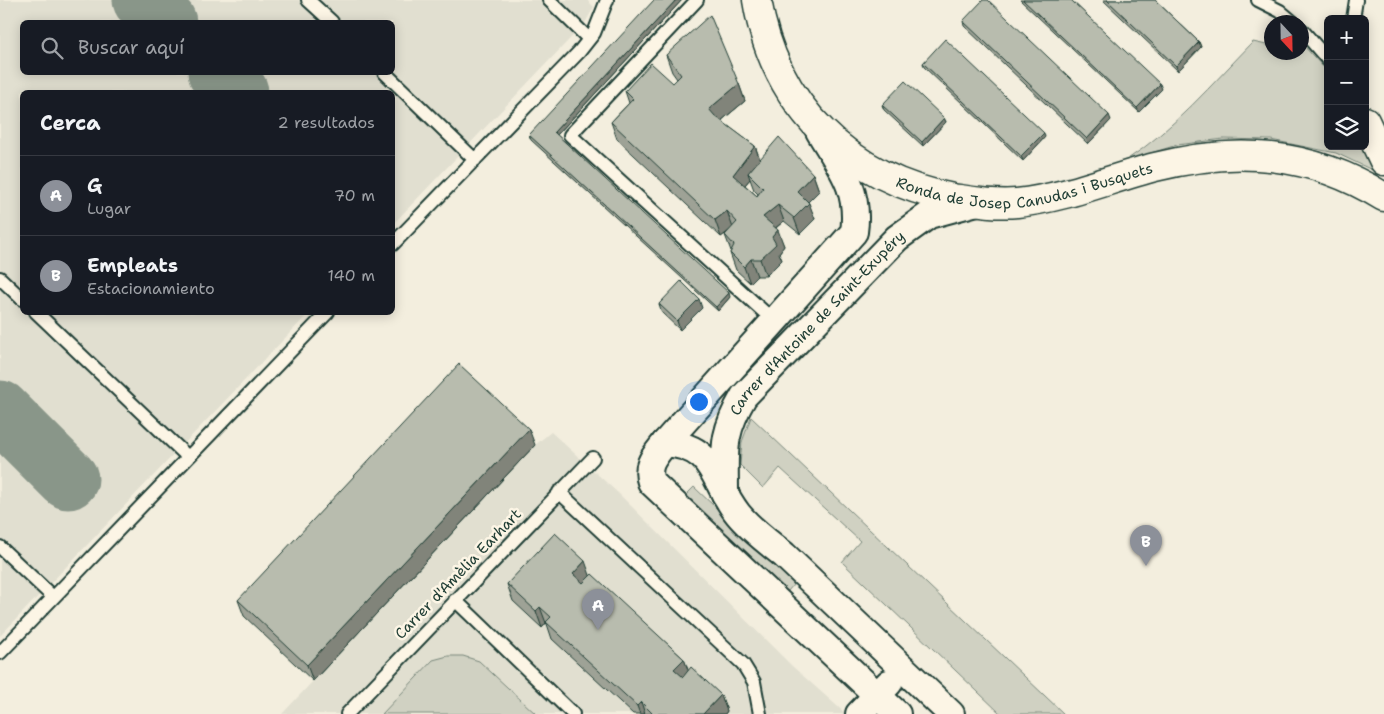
<!DOCTYPE html>
<html lang="es">
<head>
<meta charset="utf-8">
<style>
  body { margin:0; font-family:"Shantell Sans",sans-serif; background:#20242c; color:#f1f3f6 }
  .controls { position:absolute; right:15px; top:15px; display:grid; overflow:hidden; border-radius:8px; box-shadow:0 2px 12px #0003 }
  .controls button { width:45px; height:45px; display:grid; place-items:center; padding:0; border:0; border-bottom:1px solid #363941; background:#171b24; color:#f1f3f6; font:25px sans-serif }
  .compass { position:absolute; left:1264px; top:15px; width:45px; height:45px; border-radius:50%; background:#171b24; box-shadow:0 2px 12px #0003; rotate:158deg }
  .you { position:absolute; left:698px; top:401px; width:18px; height:18px; margin:-12px; border:4px solid #fff; border-radius:50%; background:#1a73e8; box-shadow:0 0 0 8px #1a73e833 }
  .badge { display:grid; place-items:center; width:32px; height:32px; border-radius:50%; background:#8c9099; color:#fff; font-size:16px; font-weight:700 }
  .pin { position:absolute; translate:-50% -41px; filter:drop-shadow(0 1px 2px #0008) }
  .pin::after { content:''; position:absolute; top:26px; width:18px; height:15px; background:inherit; clip-path:polygon(0 0,100% 0,50% 100%) }
  .list { margin:0; padding:0; list-style:none }
  h2 { display:flex; justify-content:space-between; align-items:center; height:65px; margin:0; padding:0 20px; font-size:21px }
  h2 small { font-size:16px; font-weight:400; color:#9ea1a6 }
  .list li { display:grid; grid-template-columns:32px 1fr auto; gap:15px; align-items:center; box-sizing:border-box; height:80px; padding:0 20px; border-top:1px solid #363941 }
  .list b { display:block; font-size:19px; white-space:nowrap }
  .list p { margin:0; font-size:16px; white-space:nowrap; color:#9ea1a6 }
  .list em { font-size:16px; font-style:normal; color:#9ea1a6 }
  .icon { flex:none; width:28px; height:28px; fill:none; stroke:currentColor; stroke-width:2; stroke-linecap:round; stroke-linejoin:round }
  .map { position:relative; flex:none; width:1384px; height:714px; overflow:hidden }
  .search { position:absolute; background:#171b24; box-shadow:0 2px 12px #0003; left:20px; top:20px; width:375px; height:55px; display:flex; align-items:center; gap:12px; box-sizing:border-box; padding:0 18px; border-radius:8px; color:#9ea1a6; font-size:19px }
  .panel { position:absolute; background:#171b24; box-shadow:0 2px 12px #0003; left:20px; top:90px; width:375px; height:225px; border-radius:8px }
  .map>svg:first-child { display:block }
  .built { fill:#e1dfd0; fill-rule:evenodd }
  .green { fill:#d0d1c2; stroke:#78877b }
  .lines { fill:none; stroke-linecap:round; stroke-linejoin:round }
  .taxiway { stroke:#899689; stroke-width:61 }
  .lane-casing { stroke:#1f3d34; stroke-width:16 }
  .street-casing { stroke:#1f3d34; stroke-width:30 }
  .primary-casing { stroke:#1f3d34; stroke-width:31 }
  .lane { stroke:#fcf5e5; stroke-width:12 }
  .street { stroke:#fcf5e5; stroke-width:26 }
  .primary { stroke:#fcf5e5; stroke-width:28 }
  .wall { fill:#9ea296; stroke:#1f3d34; fill-rule:evenodd }
  .shaded-wall { fill:#81847a; stroke:#1f3d34 }
  .building { fill:#b8bcae; stroke:#1f3d34 }
  .labels { text-anchor:middle; dominant-baseline:central; stroke-width:5; stroke-linejoin:round; paint-order:stroke }
  .street-label { font-size:15px; fill:#1f3d34; stroke:#fcf5e5 }
</style>
</head>
<body>
<div class="map">
<svg width="1384" height="714" viewBox="0 0 1384 714">
  <rect width="100%" height="100%" fill="#f3eede"/>
  <filter id="ink" filterUnits="userSpaceOnUse"><feTurbulence type="fractalNoise" baseFrequency=".02" numOctaves="2"/><feDisplacementMap in="SourceGraphic" scale="10" xChannelSelector="R" yChannelSelector="G"/><feConvolveMatrix kernelMatrix="1 2 1 2 8 2 1 2 1" color-interpolation-filters="sRGB"/></filter>
  <g filter="url(#ink)">
    <path class="built" d="M0,0H587L594,7L585,23L393,224L392,92H22V312L309,313L0,636ZM22,22H392V72H22Z
      M551,432L618,493L792,666L846,714H282L535,445Z"/>
    <path class="green" d="M1253,42L1271,46L1272,52H1302V44L1328,72V146H1365L1373,165L1372,170L1336,153L1271,140L1223,139L1177,145L1125,161C1174,129 1212,84 1253,42Z
      M751,417L1064,714H1001L842,562L860,541L780,468L763,488L740,465L742,442Z
      M694,487L795,583L787,592L685,496Z
      M448,656H463L479,661L536,714H382L433,660Z"/>
    <g class="lines">
      <path class="taxiway" d="M143,0L166,22
        M218,72L238,92
        M0,411L68,479"/>
      <defs>
        <path id="lane" d="M308,0L332,22
          M549,0L589,39
          M697,0L570,135L775,322
          M1258,0L1280,11L1293,22
          M1353,19L1356,0
          M1302,30L1328,60
          M384,72L475,160
          M392,245L579,52L594,33L607,0
          M0,278L22,299
          M36,312L188,457
          M559,492L743,664L754,682L760,714
          M0,547L53,597
          M455,600L573,714
          M0,653L328,312
          M347,714L593,458"/>
        <g id="street">
          <path d="M819,131C840,167 860,188 854,232L665,443C655,456 645,465 651,482L897,714"/>
          <path d="M665,443C717,447 711,480 738,514C751,530 768,542 784,555L951,714"/>
          <path id="s1" d="M725,494C725,450 721,435 744,396L897,238L929,215L977,202"/>
          <path d="M859,714L889,683"/>
        </g>
        <g id="primary">
          <path id="s2" d="M757,0C774,105 849,179 953,198C973,201 995,205 1017,203C1065,198 1109,179 1155,167C1238,146 1311,152 1384,197"/>
          <path d="M1365,121L1384,161"/>
        </g>
      </defs>
      <use href="#lane" class="lane-casing"/>
      <use href="#street" class="street-casing"/>
      <use href="#primary" class="primary-casing"/>
      <use href="#lane" class="lane"/>
      <use href="#street" class="street"/>
      <use href="#primary" class="primary"/>
    </g>
    <path class="wall" d="M682,0L557,135L730,297L718,311L531,140L529,135Z
      M1020,0H1071L1162,89L1139,112Z
      M1103,0H1155L1199,42L1201,47L1178,71Z
      M963,21L1111,120L1088,144L964,26Z
      M666,55L739,84L745,101L721,121L755,146L760,159L813,174L819,191L808,202L815,219L800,234L784,221L776,228L784,246L779,253L782,260L766,276H757L750,283L736,270L730,253L731,251L725,235L729,231L721,237L617,139L611,122L629,103L625,91L673,83L677,79L672,72ZM750,179L754,190L758,194L757,196L745,185Z
      M923,63L1045,137L1023,161L924,67Z
      M882,105L944,118L946,122L923,146L884,110Z
      M659,304L702,308L680,330L662,313Z
      M535,445L313,681L244,616L238,600Z
      M590,575L684,659L688,671L721,695L727,711L725,714H633L552,639L547,624L546,623L542,628L513,601L507,584Z"/>
    <path class="shaded-wall" d="M676,0H682L555,137L554,132Z
      M1199,42L1201,47L1178,71L1176,66Z
      M739,84L745,101L715,126L709,109Z
      M1160,84L1162,89L1139,112L1137,108Z
      M1109,115L1111,120L1088,144L1087,139Z
      M944,118L946,122L923,146L922,142Z
      M1044,133L1045,137L1023,161L1021,156Z
      M755,146L761,163L748,173L750,179L739,192L733,175Z
      M813,174L819,191L803,207L797,191Z
      M809,203L815,219L800,234L794,218Z
      M778,205L784,221L769,233L763,217Z
      M727,211L733,228L721,237L715,220Z
      M778,230L784,246L779,253L782,260L766,276L760,259L772,237Z
      M751,259L757,276L750,283L744,267Z
      M729,293L730,297L718,311L716,307Z
      M699,299L702,308L680,330L677,321Z
      M529,429L535,445L313,681L307,665Z
      M585,561L591,578L579,591L573,574Z
      M540,607L546,623L542,628L536,611Z
      M684,659L690,675L680,685L674,669Z
      M721,695L727,711L725,714H703Z
      M641,702L645,714H640L637,706Z"/>
    <path class="building" d="M654,0H676L554,132L729,293L716,307L529,135Z
      M983,0H988L1109,115L1087,139L963,21Z
      M1023,0H1071L1160,84L1137,108Z
      M1107,0H1155L1199,42L1176,66Z
      M710,15L739,84L709,109L715,116L755,146L733,175L757,196L763,188L748,173L779,137L813,174L797,191L809,203L794,218L778,205L763,217L778,230L772,237L776,244L760,259H751L744,267L730,253L734,245L725,235L737,222L727,211L715,220L611,122L633,99L625,91L651,63L673,83L681,75L666,55Z
      M945,39L1044,133L1021,156L923,63Z
      M905,81L944,118L922,142L882,105Z
      M681,281L699,299L677,321L659,304Z
      M459,364L529,429L307,665L238,600Z
      M555,533L585,561L573,574L583,583L592,574L684,659L674,669L683,677L691,667L721,695L703,714H652V713L641,702L637,706L546,622L551,617L540,607L536,611L507,584Z"/>
  </g>
  <g class="labels">
    <g class="street-label">
      <text stroke="none"><textPath href="#s2" startOffset="371">Ronda de Josep Canudas i Busquets</textPath></text>
      <text stroke="none"><textPath href="#s1" startOffset="205">Carrer d'Antoine de Saint-Exupéry</textPath></text>
      <text transform="translate(458 574) rotate(-46)">Carrer d'Amèlia Earhart</text>
    </g>
  </g>
</svg>
<div class="controls">
<button>+</button>
<button>−</button>
<button><svg class="icon" aria-label="layers" viewBox="0 0 24 24"><path d="M12 4l9 5-9 5-9-5zM3 14l9 5 9-5"/></svg></button>
</div>
<svg class="compass" viewBox="-18 -18 36 36"><path d="M0-13l5 13h-10z" fill="#e53935"/><path d="M0 13l5-13h-10z" fill="#9ea1a6"/></svg>
<div class="you"></div>
<div class="pin badge" style="left:598px;top:630px">A</div>
<div class="pin badge" style="left:1146px;top:566px">B</div>
<div class="search"><svg class="icon" aria-label="search" viewBox="0 0 24 24"><circle cx="10" cy="10" r="6"/><path d="M15 15l6 6"/></svg>Buscar aquí</div>
<section class="panel">
<h2>Cerca<small>2 resultados</small></h2>
<ul class="list">
<li><span class="badge">A</span><div><b>G</b><p>Lugar</p></div><em>70 m</em></li>
<li><span class="badge">B</span><div><b>Empleats</b><p>Estacionamiento</p></div><em>140 m</em></li>
</ul>
</section>
</div>
</body>
</html>
